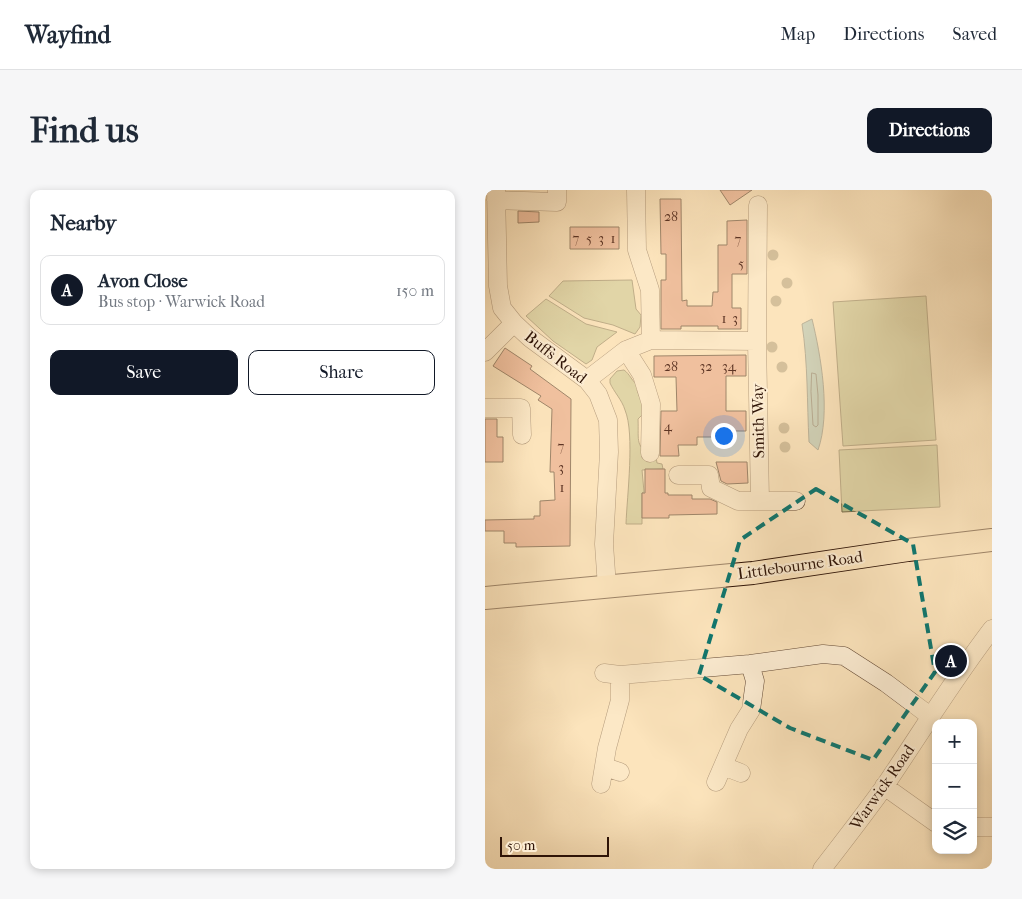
<!DOCTYPE html>
<html lang="en">
<head>
<meta charset="utf-8">
<style>
  body { margin:0; font-family:"IM FELL French Canon",serif; background:#f6f6f7; color:#1f2937 }
  .controls { position:absolute; right:15px; bottom:15px; display:grid; overflow:hidden; border-radius:10px; box-shadow:0 2px 8px #0003 }
  .controls button { width:45px; height:45px; display:grid; place-items:center; padding:0; border:0; border-bottom:1px solid #e0e1e3; background:#fff; color:#1f2937; font:25px sans-serif }
  .scale { position:absolute; left:15px; bottom:12px; width:109px; box-sizing:border-box; padding-left:5px; border:2px solid #2f1407; border-top:0; font-size:14px; line-height:18px; white-space:nowrap; color:#2f1407; -webkit-text-stroke:4px #fdedd3; paint-order:stroke }
  .you { position:absolute; left:238px; top:245px; width:18px; height:18px; margin:-12px; border:4px solid #fff; border-radius:50%; background:#1a73e8; box-shadow:0 0 0 8px #1a73e833 }
  .badge { display:grid; place-items:center; width:32px; height:32px; border-radius:50%; background:#111827; color:#fff; font-size:16px; font-weight:700 }
  .pin { position:absolute; translate:-50% -50%; border:2px solid #fff; box-shadow:0 1px 5px #0006 }
  .list { margin:0; padding:0; list-style:none }
  h2 { display:flex; justify-content:space-between; align-items:center; height:65px; margin:0; padding:0 20px; font-size:21px }
  h2 small { font-size:16px; font-weight:400; color:#747a83 }
  .list li { display:grid; grid-template-columns:32px 1fr auto; gap:15px; align-items:center; box-sizing:border-box; height:70px; margin:0 10px 10px; padding:0 10px; border:1px solid #e0e1e3; border-radius:10px }
  .list b { display:block; font-size:19px; white-space:nowrap }
  .list p { margin:0; font-size:16px; white-space:nowrap; color:#747a83 }
  .list em { font-size:16px; font-style:normal; color:#747a83 }
  .actions { display:flex; gap:10px; padding:15px 20px }
  .actions a { flex:1; padding:11px 0; border:1px solid #111827; border-radius:10px; text-align:center; font-size:18px; color:#111827 }
  .actions .main { background:#111827; color:#fff }
  .icon { flex:none; width:28px; height:28px; fill:none; stroke:currentColor; stroke-width:2; stroke-linecap:round; stroke-linejoin:round }
  .map { position:relative; flex:none; width:507px; height:679px; overflow:hidden; border-radius:10px }
  header { display:flex; align-items:center; gap:30px; box-sizing:border-box; height:70px; padding:0 25px; background:#fff; border-bottom:1px solid #e0e1e3 }
  header strong { font-size:24px }
  nav { display:flex; gap:28px; margin-inline-start:auto; font-size:18px }
  .intro { display:flex; align-items:center; justify-content:space-between; box-sizing:border-box; height:120px; padding:0 30px }
  h1 { margin:0; font-size:35px }
  .button { padding:12px 22px; border-radius:10px; background:#111827; color:#fff; font-size:18px; font-weight:700 }
  main { display:flex; gap:30px; padding:0 30px }
  aside { flex:1; background:#fff; border-radius:10px; box-shadow:0 2px 8px #0003 }
  .map>svg:first-child { display:block }
  .green { fill:#c1c48f; stroke:#786c4b }
  .water { fill:#a0beb7; stroke:#737a71 }
  .lines { fill:none; stroke-linecap:round; stroke-linejoin:round }
  .shore { stroke:#68695f; stroke-width:1 }
  .building { fill:#e3967a; stroke:#2f1407 }
  .minor-casing { stroke:#624834; stroke-width:19 }
  .major-casing { stroke:#2f1407; stroke-width:24 }
  .minor { stroke:#fdedd3; stroke-width:18 }
  .major { stroke:#fce4bc; stroke-width:22 }
  .tree { fill:#a79473 }
  .marked { fill:none; stroke:#0f766e; stroke-width:4; stroke-dasharray:10 6; stroke-linejoin:round }
  .labels { text-anchor:middle; dominant-baseline:central; stroke-width:4; stroke-linejoin:round; paint-order:stroke }
  .number-label { font-size:14px; fill:#5c3424 }
  .street-label { font-size:16px; fill:#2f1407; stroke:#fdedd3 }
</style>
</head>
<body>
<header>
<strong>Wayfind</strong>
<nav><a>Map</a><a>Directions</a><a>Saved</a></nav>
</header>
<div class="intro"><h1>Find us</h1><a class="button">Directions</a></div>
<main>
<aside>
<h2>Nearby<small></small></h2>
<ul class="list">
<li><span class="badge">A</span><div><b>Avon Close</b><p>Bus stop · Warwick Road</p></div><em>150 m</em></li>
</ul>
<div class="actions"><a class="main">Save</a><a>Share</a></div>
</aside>
<div class="map">
<svg width="507" height="679" viewBox="0 0 507 679">
  <rect width="100%" height="100%" fill="#fce4bc"/>
  <filter id="stains"><feTurbulence type="fractalNoise" baseFrequency=".004" numOctaves="4"/><feColorMatrix values="0 0 0 0 .2 0 0 0 0 .09 0 0 0 0 .02 0 0 0 .5 -.17"/></filter>
  <radialGradient id="worn" r=".72"><stop offset=".6" stop-color="#630" stop-opacity="0"/><stop offset="1" stop-color="#630" stop-opacity=".3"/></radialGradient>
  <path class="green" d="M147,90L151,119L156,125L155,137L150,144L128,135L99,128L64,106L78,91Z
    M441,106L451,250L358,256L348,112Z
    M61,109L101,134L132,142L112,157L107,170L101,174L68,151L41,126Z
    M139,180C145,184 147,192 154,196L155,198L152,200L155,208H158L159,223L153,229C154,252 149,257 171,267L172,273L177,274L178,279L157,280L159,302L157,303V334H141C142,306 150,244 140,220C137,210 129,202 125,193V189L132,181Z
    M452,255L455,317L357,322L354,260Z"/>
  <path class="water" d="M327,129C336,166 346,223 333,260L324,252C322,213 323,173 317,134Z"/>
  <g class="lines">
    <path class="shore" d="M327,183L331,184L333,205V235L331,237L328,235L326,202Z"/>
  </g>
  <path class="building" d="M235,0H267L245,15Z
    M175,9H196L197,111L202,110V116H227L228,102H233V55H242V31L262,30V84H247V118H256V139H233V136H196V139H176V90H181V64H176Z
    M33,21L54,22V32L33,33Z
    M85,37H134V59H85Z
    M20,158L47,176L45,179L86,209L85,356L31,357V353H19V341H0V330L49,329V326H55V311L70,310L69,282H65L67,219L53,210L56,206L8,176Z
    M261,165V186H241V221H261V241H237V247H212V255H193L194,266H175L176,221H192L191,187H169V166Z
    M0,229H12V247H18V272H0Z
    M231,272H262L263,293L242,294L236,291Z
    M160,279H180V303H183V305H207V309H225L232,312V324L184,325V328H157V303H160Z"/>
  <g class="lines">
    <defs>
      <path id="minor" d="M11,0L13,96L17,118L29,133L45,148L102,190L113,204L123,230L124,262L119,354L122,397
        M151,0L152,60L165,100L166,150
        M11,10L72,12V0
        M273,15L272,151L275,311
        M141,160L157,185L166,214L165,263
        M0,162L29,133
        M102,190L141,160L166,150L272,151
        M0,218H36L37,245
        M193,285H224L226,298L253,311H311
        M119,483L135,485L265,474L338,464L359,466L401,493L445,526
        M238,576L256,583
        M120,577L135,582
        M231,592L254,539L266,520L270,491L265,474
        M116,594L122,558L135,510V485
        M399,596L451,633
        M488,637H507
        M337,679C358,652 379,625 399,597C435,544 468,490 507,439"/>
      <path id="major" d="M0,408L268,383L423,360L507,350"/>
    </defs>
    <use href="#minor" class="minor-casing"/>
    <use href="#major" class="major-casing"/>
    <use href="#minor" class="minor"/>
    <use href="#major" class="major"/>
  </g>
  <g class="tree">
    <circle cx="288" cy="65" r="5.5"/>
    <circle cx="302" cy="93" r="5.5"/>
    <circle cx="291" cy="111" r="5.5"/>
    <circle cx="287" cy="157" r="5.5"/>
    <circle cx="297" cy="177" r="5.5"/>
    <circle cx="299" cy="238" r="5.5"/>
    <circle cx="300" cy="257" r="5.5"/>
  </g>
  <path d="M0 0H507V679H0ZM331,299L428,354L450,482L388,570L305,538L214,485L255,350Z" fill="#fce4bc" fill-opacity=".55" fill-rule="evenodd"/>
  <path class="marked" d="M331,299L428,354L450,482L388,570L305,538L214,485L255,350Z"/>
  <g class="labels">
    <g class="number-label">
      <text x="186" y="26">28</text>
      <text x="91" y="48">7</text>
      <text x="104" y="48">5</text>
      <text x="116" y="48">3</text>
      <text x="128" y="48">1</text>
      <text x="253" y="49">7</text>
      <text x="256" y="73">5</text>
      <text x="239" y="128">1</text>
      <text x="250" y="128">3</text>
      <text x="186" y="176">28</text>
      <text x="221" y="176">32</text>
      <text x="244" y="176">34</text>
      <text x="183" y="236">4</text>
      <text x="76" y="256">7</text>
      <text x="76" y="277">3</text>
      <text x="77" y="297">1</text>
    </g>
    <g class="street-label">
      <text transform="translate(71 167) rotate(38)">Buffs Road</text>
      <text transform="translate(273 231) rotate(-91)">Smith Way</text>
      <text transform="translate(315 375) rotate(-8)">Littlebourne Road</text>
      <text transform="translate(397 597) rotate(-55)">Warwick Road</text>
    </g>
  </g>
  <rect width="100%" height="100%" filter="url(#stains)"/>
  <rect width="100%" height="100%" fill="url(#worn)"/>
</svg>
<div class="controls">
<button>+</button>
<button>−</button>
<button><svg class="icon" aria-label="layers" viewBox="0 0 24 24"><path d="M12 4l9 5-9 5-9-5zM3 14l9 5 9-5"/></svg></button>
</div>
<div class="scale">50 m</div>
<div class="you"></div>
<div class="pin badge" style="left:466px;top:471px">A</div>
</div>
</main>
</body>
</html>
